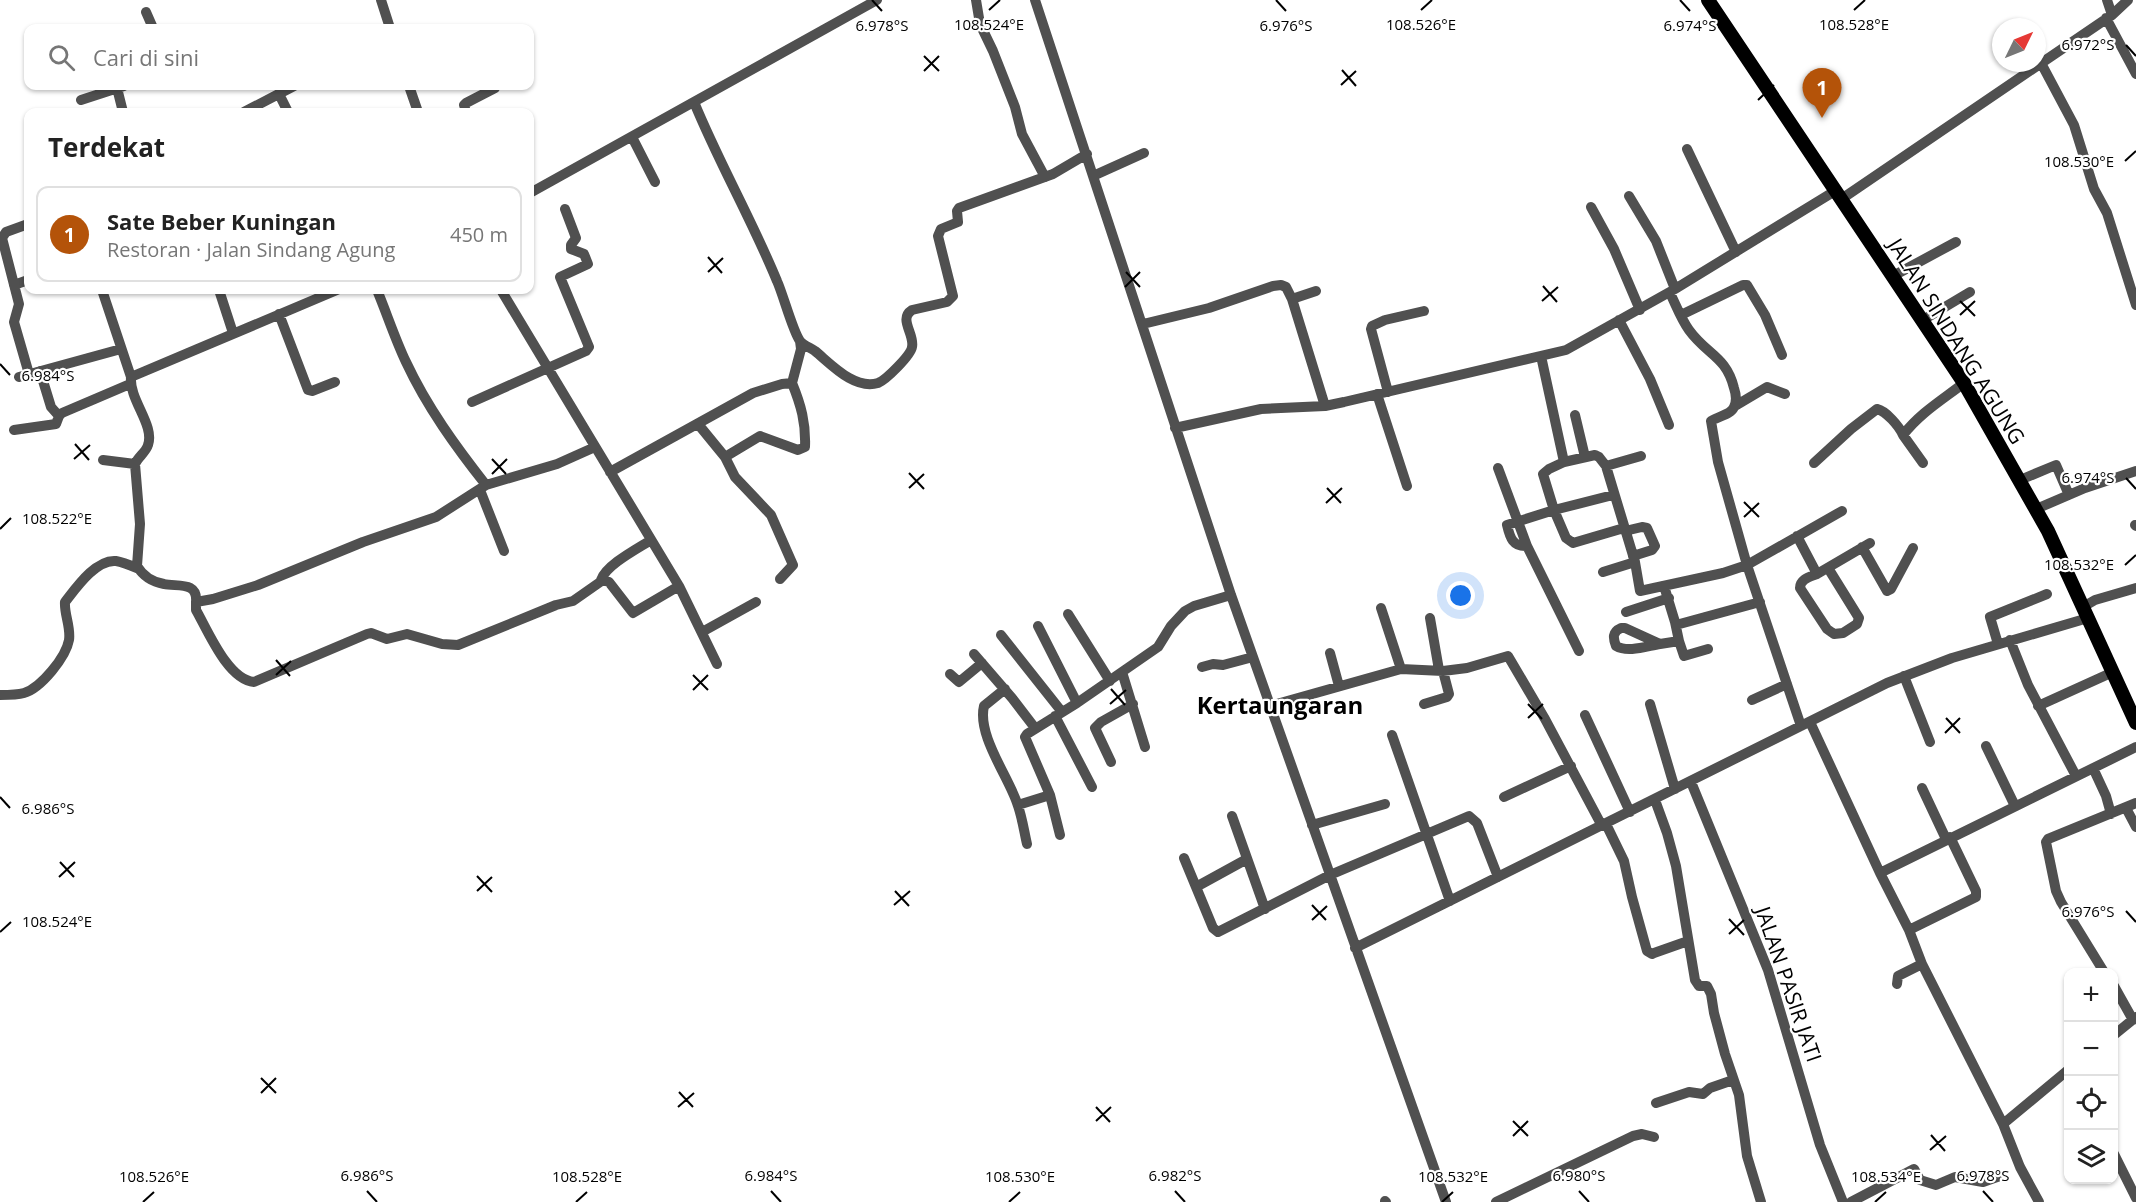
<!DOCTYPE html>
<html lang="id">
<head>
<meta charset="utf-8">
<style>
  body { margin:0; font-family:"Open Sans",sans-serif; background:#f6f6f6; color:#222 }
  .controls { position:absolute; right:18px; bottom:18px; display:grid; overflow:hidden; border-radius:12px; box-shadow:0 2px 4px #0004 }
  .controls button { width:54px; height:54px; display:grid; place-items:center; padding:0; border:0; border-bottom:2px solid #e0e0e0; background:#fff; color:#222; font:30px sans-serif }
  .compass { position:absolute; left:1992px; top:18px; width:54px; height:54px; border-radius:50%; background:#fff; box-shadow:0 2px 4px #0004; rotate:47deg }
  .you { position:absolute; left:1461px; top:596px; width:21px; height:21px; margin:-15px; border:4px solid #fff; border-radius:50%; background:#1a73e8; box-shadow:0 0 0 9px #1a73e833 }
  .badge { display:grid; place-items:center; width:39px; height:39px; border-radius:50%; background:#b45309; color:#fff; font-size:20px; font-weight:700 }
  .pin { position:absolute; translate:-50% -50px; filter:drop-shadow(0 2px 3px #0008) }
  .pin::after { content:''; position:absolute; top:32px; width:21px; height:18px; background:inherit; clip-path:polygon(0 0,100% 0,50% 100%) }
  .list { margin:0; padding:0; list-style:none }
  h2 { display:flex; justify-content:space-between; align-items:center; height:78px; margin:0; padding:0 24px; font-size:26px }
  h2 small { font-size:20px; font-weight:400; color:#767676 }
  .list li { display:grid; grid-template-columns:39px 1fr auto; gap:18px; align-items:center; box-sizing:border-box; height:96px; margin:0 12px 12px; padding:0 12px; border:2px solid #e0e0e0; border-radius:12px }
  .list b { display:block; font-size:22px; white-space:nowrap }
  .list p { margin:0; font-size:20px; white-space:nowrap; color:#767676 }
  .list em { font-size:20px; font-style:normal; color:#767676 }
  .icon { flex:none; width:33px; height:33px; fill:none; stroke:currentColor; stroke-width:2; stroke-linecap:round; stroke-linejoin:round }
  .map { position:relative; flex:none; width:2136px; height:1202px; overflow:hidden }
  .search { position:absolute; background:#fff; box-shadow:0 2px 4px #0004; left:24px; top:24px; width:510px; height:66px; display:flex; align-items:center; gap:15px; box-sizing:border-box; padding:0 21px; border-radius:12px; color:#767676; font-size:22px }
  .panel { position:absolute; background:#fff; box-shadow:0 2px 4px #0004; left:24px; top:108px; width:510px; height:186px; border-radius:12px }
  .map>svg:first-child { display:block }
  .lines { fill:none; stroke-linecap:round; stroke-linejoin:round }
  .minor { stroke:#505050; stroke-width:10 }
  .major { stroke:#000; stroke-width:14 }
  .ticks { fill:none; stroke:#000; stroke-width:2 }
  .labels { text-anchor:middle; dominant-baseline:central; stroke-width:4.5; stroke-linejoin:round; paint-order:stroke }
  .street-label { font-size:21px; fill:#000; stroke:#fff }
  .quarter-label { font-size:24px; font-weight:bold; fill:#000; stroke:#fff }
  .ticks-label { font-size:15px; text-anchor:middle; fill:#000; stroke:#fff; stroke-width:4.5; stroke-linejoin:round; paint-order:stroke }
</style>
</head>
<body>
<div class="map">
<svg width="2136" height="1202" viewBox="0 0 2136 1202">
  <rect width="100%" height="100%" fill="#fff"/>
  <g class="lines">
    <path class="minor" d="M381,0L390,28
      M976,0L980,24L993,51L1015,107L1022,134L1045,177
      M1035,0L1231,595L1446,1202
      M2107,0L2112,15
      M146,12L153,28
      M2106,18L2136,74
      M2041,63L2074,125L2094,189L2107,213L2136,305
      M409,86L418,112
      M117,88L123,112
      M279,94L288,112
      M81,100L124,86
      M694,102C719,163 752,220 777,281C783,294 793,332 800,341C803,345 811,348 815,351C831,364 854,390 878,383C886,380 911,355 912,347C915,334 898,319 912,310L947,302L953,296L938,236L941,229L958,222L957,211L959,208L1053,174L1087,154
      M244,112L294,86
      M466,112L464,105L466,103L495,88
      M632,137L655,182
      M1687,149L1736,252
      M1093,176L1144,153
      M530,193L877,0
      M1629,196L1656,241L1675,289
      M1840,200L2112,15L2128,0
      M1591,207L1614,249L1640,310
      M28,224L6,232L2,238L19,304L14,322L29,374
      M1893,276L1956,242
      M14,285L28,280
      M102,290L131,377L337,290
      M219,290L233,333
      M377,290C387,314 395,339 406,362C427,407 456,447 486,485L557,464L595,447
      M501,290L679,586L717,664
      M1670,293C1676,305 1681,319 1689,330C1707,355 1726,356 1734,388C1736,394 1737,401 1734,407C1731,415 1718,416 1711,421L1718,462L1747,565L1801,726
      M1292,299L1316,291
      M279,314L308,390L312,391L335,382
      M1681,315L1743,285H1747L1765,315L1782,355
      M1619,320L1650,379L1669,425
      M1923,320L1970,292
      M1143,324L1209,308L1273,286L1281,285L1286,287L1292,299L1325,406
      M1541,356L1564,462L1549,469L1543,474L1554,510L1507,525C1510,538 1513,547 1527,546L1579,651
      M40,371L51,407L59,416
      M19,377L121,349
      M131,377C129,400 155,425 148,445C146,452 138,457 135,464L140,524L137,566C143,576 152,582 164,584C177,587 198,581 196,602
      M1388,392L1371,329L1372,326L1385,320L1424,311
      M1377,394L1407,486
      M472,402L586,351L589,347L560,277L588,264L584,254L571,249V245L576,238L565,209
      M1735,406L1767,387L1785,394
      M1575,415L1585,457
      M698,424L725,457L760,436L798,450L805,447C806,423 801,405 792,383
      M1175,428L1261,409L1325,406L1344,402L1566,350L1675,289L1835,191
      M14,430L56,424L59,416L62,413L130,384
      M1903,435L1923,463
      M725,457L735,477L771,515L793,565L780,579
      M103,460L135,464
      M1564,462L1595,455L1599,457L1606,466L1635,562L1640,591L1723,573L1747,565L1842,511
      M1814,463L1851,429L1877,409C1886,411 1899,426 1903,435C1920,413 1942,400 1964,383
      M1606,466L1641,456
      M1498,468L1527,546
      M610,472L753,393L782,384L792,383L801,349L800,341
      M2020,480L2056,465L2069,495
      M486,485L436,517L363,542L258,585L213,599L196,602V610C208,631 228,680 254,682L367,634L371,633L387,639L407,634L442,644L458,645L556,605L573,601L603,580L609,582L633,613L679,586
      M480,490L504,551
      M1613,495L1554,510L1566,538L1573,543L1624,528
      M2036,509L2085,488L2136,471
      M2135,525L2136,526
      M1625,531L1642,527L1647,528L1655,546L1652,550L1633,556
      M1797,536L1817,574L1870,543
      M1862,547L1887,591L1891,589L1913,548
      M1603,572L1635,562
      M1817,574C1810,577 1800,579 1800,588L1827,629L1834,634L1843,633L1857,624L1859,618L1828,568
      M601,580C606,565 637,549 651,540
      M2083,607L2095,600L2136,588
      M1381,608L1401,669
      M1626,612L1669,598
      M1068,614L1110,681
      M1430,618L1439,670
      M1676,625L1760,602
      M1038,626L1077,703
      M1621,628H1625L1660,644C1647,646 1628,653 1616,646C1613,638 1612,632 1621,628Z
      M702,632L756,602
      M1001,635L1062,712
      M2010,640L2028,685L2076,776
      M1679,641L1684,656L1708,649
      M1660,644L1679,641L1675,622L1664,586
      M1998,644L1990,617L2047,594
      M1330,653L1339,686
      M974,654L1012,698L1035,728
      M1202,667L1213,664L1223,665L1253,657
      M1122,672L1145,747
      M950,674L959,682L982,663
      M1904,676L1930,742
      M1005,689L984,706C977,735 1008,776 1017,803C1022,816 1024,831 1027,844
      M0,695C8,695 17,695 24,693C41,688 66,657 69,640C71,627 64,614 65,602C76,588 96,559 116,561C123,562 132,566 139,569
      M1752,700L1787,684
      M1424,704L1447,697L1449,694L1443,671
      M1650,704L1675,789
      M1270,706L1401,669L1443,671L1467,668L1508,656L1545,719L1602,826
      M2038,706L2113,672
      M1585,715L1630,812
      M1055,716L1092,787
      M1810,722L1880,873L2136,747
      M1392,735L1450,901
      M1986,746L2015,806
      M1111,762L1095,728L1101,722L1133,704
      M2093,768L2106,796L2111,814
      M1691,782L1768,970L1820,1145L1843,1202
      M1922,788L1946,839
      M1050,795L1060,835
      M1504,797L1571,766
      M1655,800L1667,833L1676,866L1695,980L1699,986H1707L1711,994L1714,1013L1725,1054L1739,1095L1747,1156L1761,1202
      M1018,805L1050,795L1025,737L1027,734L1077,703L1158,647L1171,626L1185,611L1194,606L1231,595
      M2126,808L2136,827
      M1232,816L1265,909
      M1606,824L1624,861L1632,897L1647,951L1652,954L1654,953L1688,941
      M1312,825L1385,804
      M1184,858L1213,928L1218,932L1330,875L1469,816L1477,823L1498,877
      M1880,873L1909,930L1922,964L2003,1124
      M1196,887L1247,859
      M1909,930L1976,897V891L1950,837
      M1355,948L1887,683L1952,658L2088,618
      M2104,972L2061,902L2056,891L2046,842L2048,839L2136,803
      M1897,984L1898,976L1922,964
      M2114,986L2133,1020
      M2114,1035L2136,1017
      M1656,1103L1689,1092L1703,1094L1710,1088L1733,1080
      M2114,1154L2136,1198
      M1385,1201L1386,1202
      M1496,1202L1633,1136L1642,1134L1654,1137
      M1851,1202L1914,1169L1920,1180L1936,1185L1955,1177L1983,1182L2000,1176
      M2039,1202L2020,1167L2003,1124L2068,1070"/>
    <path class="major" d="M1708,0L1964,383L2048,531L2136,723"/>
  </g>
  <path class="ticks" d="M872,0L882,11M1276,0L1286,11M1680,0L1690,11M989,10L1000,0M1421,10L1432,0M1854,10L1865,0M2126,45L2136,56M924,56L939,71M1342,70L1356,86M924,71L939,56M1341,85L1356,71M1759,85L1773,100M1758,100L1774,85M2125,161L2136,151M708,257L722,273M708,272L723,258M1126,272L1140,287M1543,286L1557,302M1125,287L1140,272M1542,301L1558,287M1960,301L1975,316M1960,315L1975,301M0,364L10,375M75,444L89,460M74,459L90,445M492,459L506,474M909,473L924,489M492,474L507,459M2126,478L2136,489M909,488L924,474M1327,488L1341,503M1744,502L1759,517M1326,503L1342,488M1744,517L1759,503M0,529L11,518M2125,565L2136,555M276,660L290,676M276,675L291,661M693,675L708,690M1111,689L1125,705M693,690L708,675M1110,704L1126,690M1528,704L1542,719M1528,718L1543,704M1946,718L1960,733M1945,733L1960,718M0,797L10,808M60,862L74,877M477,876L492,892M59,877L75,862M477,891L492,877M895,891L909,906M894,905L910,891M1312,905L1326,920M2126,911L2136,922M1729,919L1744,935M1312,920L1327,906M0,932L11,922M1729,934L1744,920M261,1078L276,1093M679,1092L693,1107M261,1093L276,1078M678,1107L694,1093M1096,1107L1110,1122M1096,1121L1111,1107M1513,1121L1528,1136M1931,1135L1945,1151M1513,1136L1528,1121M1930,1150L1946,1136M367,1191L377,1202M771,1191L781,1202M1175,1191L1185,1202M1579,1191L1589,1202M1983,1191L1993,1202M143,1202L154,1192M576,1202L587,1192M1009,1202L1020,1192M1442,1202L1453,1192M1875,1202L1886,1192"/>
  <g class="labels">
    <g class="street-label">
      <text transform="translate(1957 341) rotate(58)">JALAN SINDANG AGUNG</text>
      <text transform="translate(1789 984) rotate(71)">JALAN PASIR JATI</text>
    </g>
    <g class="quarter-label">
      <text x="1280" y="704">Kertaungaran</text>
    </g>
  </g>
  <g class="ticks-label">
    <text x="989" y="30">108.524°E</text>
    <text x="1421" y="30">108.526°E</text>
    <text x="1854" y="30">108.528°E</text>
    <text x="882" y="31">6.978°S</text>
    <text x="1286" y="31">6.976°S</text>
    <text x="1690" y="31">6.974°S</text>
    <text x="2088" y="50">6.972°S</text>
    <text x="2079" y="167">108.530°E</text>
    <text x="48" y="381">6.984°S</text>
    <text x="2088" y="483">6.974°S</text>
    <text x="57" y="524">108.522°E</text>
    <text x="2079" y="570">108.532°E</text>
    <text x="48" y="814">6.986°S</text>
    <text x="2088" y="917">6.976°S</text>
    <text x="57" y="927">108.524°E</text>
    <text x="367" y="1181">6.986°S</text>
    <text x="771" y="1181">6.984°S</text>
    <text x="1175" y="1181">6.982°S</text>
    <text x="1579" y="1181">6.980°S</text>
    <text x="1983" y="1181">6.978°S</text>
    <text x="154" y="1182">108.526°E</text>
    <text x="587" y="1182">108.528°E</text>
    <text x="1020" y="1182">108.530°E</text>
    <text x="1453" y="1182">108.532°E</text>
    <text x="1886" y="1182">108.534°E</text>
  </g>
</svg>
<div class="controls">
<button>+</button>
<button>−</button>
<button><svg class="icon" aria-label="locate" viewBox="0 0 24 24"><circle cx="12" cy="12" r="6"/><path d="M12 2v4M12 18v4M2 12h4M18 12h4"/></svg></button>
<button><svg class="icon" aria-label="layers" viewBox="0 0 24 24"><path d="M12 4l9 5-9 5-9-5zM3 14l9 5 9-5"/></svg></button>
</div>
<svg class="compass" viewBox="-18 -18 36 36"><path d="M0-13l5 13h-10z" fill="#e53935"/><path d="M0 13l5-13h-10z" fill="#767676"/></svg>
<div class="you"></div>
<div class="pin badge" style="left:1822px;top:118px">1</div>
<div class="search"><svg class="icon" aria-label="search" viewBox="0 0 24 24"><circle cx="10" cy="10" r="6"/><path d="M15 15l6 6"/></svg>Cari di sini</div>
<section class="panel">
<h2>Terdekat<small></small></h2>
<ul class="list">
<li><span class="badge">1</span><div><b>Sate Beber Kuningan</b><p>Restoran · Jalan Sindang Agung</p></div><em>450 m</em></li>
</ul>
</section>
</div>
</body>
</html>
